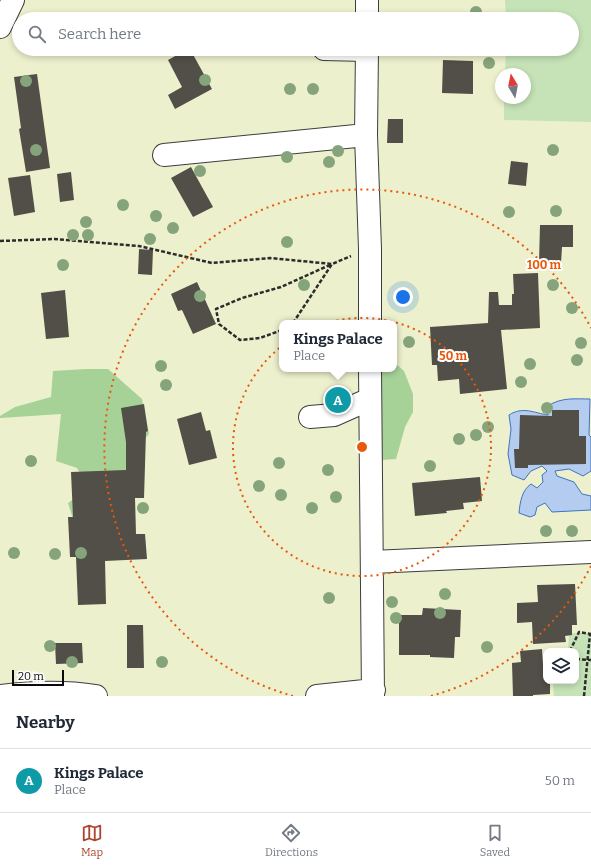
<!DOCTYPE html>
<html lang="en">
<head>
<meta charset="utf-8">
<style>
  body { margin:0; font-family:Bitter,serif; background:#f2f2f3; color:#1f2937 }
  .controls { position:absolute; right:12px; bottom:12px; display:grid; overflow:hidden; border-radius:8px; box-shadow:0 2px 6px #0003 }
  .controls button { width:36px; height:36px; display:grid; place-items:center; padding:0; border:0; border-bottom:1px solid #e0e1e3; background:#fff; color:#1f2937; font:20px sans-serif }
  .compass { position:absolute; left:495px; top:68px; width:36px; height:36px; border-radius:50%; background:#fff; box-shadow:0 2px 6px #0003; rotate:350deg }
  .scale { position:absolute; left:12px; bottom:10px; width:52px; box-sizing:border-box; padding-left:4px; border:2px solid #0a0a0a; border-top:0; font-size:11px; line-height:14px; white-space:nowrap; color:#0a0a0a; -webkit-text-stroke:3px #fff; paint-order:stroke }
  .you { position:absolute; left:403px; top:297px; width:14px; height:14px; margin:-10px; border:3px solid #fff; border-radius:50%; background:#1a73e8; box-shadow:0 0 0 6px #1a73e833 }
  .badge { display:grid; place-items:center; width:26px; height:26px; border-radius:50%; background:#ac4430; color:#fff; font-size:13px; font-weight:700 }
  .pin { position:absolute; translate:-50% -50%; border:2px solid #fff; box-shadow:0 1px 4px #0006 }
  .popup { position:absolute; left:279px; top:320px; width:118px; height:52px; box-sizing:border-box; display:grid; place-content:center; border-radius:8px; background:#fff; filter:drop-shadow(0 1px 3px #0005); font-size:13px; white-space:nowrap; color:#747a83 }
  .popup b { font-size:15px; color:#1f2937 }
  .popup::after { content:''; position:absolute; left:50%; top:100%; margin-left:-8px; border:8px solid transparent; border-top-color:#fff }
  .list { margin:0; padding:0; list-style:none }
  h2 { display:flex; justify-content:space-between; align-items:center; height:52px; margin:0; padding:0 16px; font-size:17px }
  h2 small { font-size:13px; font-weight:400; color:#747a83 }
  .list li { display:grid; grid-template-columns:26px 1fr auto; gap:12px; align-items:center; box-sizing:border-box; height:64px; padding:0 16px; border-top:1px solid #e0e1e3 }
  .list b { display:block; font-size:15px; white-space:nowrap }
  .list p { margin:0; font-size:13px; white-space:nowrap; color:#747a83 }
  .list em { font-size:13px; font-style:normal; color:#747a83 }
  .icon { flex:none; width:22px; height:22px; fill:none; stroke:currentColor; stroke-width:2; stroke-linecap:round; stroke-linejoin:round }
  .map { position:relative; flex:none; width:591px; height:696px; overflow:hidden }
  .search { position:absolute; background:#fff; box-shadow:0 2px 6px #0003; left:12px; right:12px; top:12px; height:44px; display:flex; align-items:center; gap:10px; box-sizing:border-box; padding:0 14px; border-radius:22px; color:#747a83; font-size:15px }
  .sheet { height:116px; background:#fff }
  nav { display:flex; justify-content:space-around; align-items:center; box-sizing:border-box; height:56px; border-top:1px solid #e0e1e3; background:#fff; font-size:11px; color:#747a83 }
  nav a { display:grid; justify-items:center; gap:2px }
  nav .on { color:#ac4430 }
  .map>svg:first-child { display:block }
  .farmland { fill:#ecf0cc; fill-rule:evenodd }
  .green { fill:#c5e3b7 }
  .forest { fill:#a6d298 }
  .water { fill:#b3ccef; stroke:#4173bf }
  .building { fill:#524e48 }
  .lines { fill:none; stroke-linecap:round; stroke-linejoin:round }
  .minor-casing { stroke:#3d3d3d; stroke-width:24 }
  .path { stroke:#2c2c2c; stroke-width:2.5; stroke-dasharray:4 2; stroke-linecap:butt }
  .minor { stroke:#fff; stroke-width:22 }
  .tree { fill:#85a47c }
  .ring { fill:none; stroke:#e8590c; stroke-width:2; stroke-dasharray:2 4 }
  .centre { fill:#e8590c; stroke:#fff; stroke-width:2 }
  .ring-label { font-size:12px; text-anchor:middle; font-weight:bold; fill:#e8590c; stroke:#fff; stroke-width:4; stroke-linejoin:round; paint-order:stroke }
</style>
</head>
<body>
<div class="map">
<svg width="591" height="696" viewBox="0 0 591 696">
  <rect width="100%" height="100%" fill="#fdfde9"/>
  <path class="farmland" d="M0,0H591V696H0ZM19,19H572V49H19ZM501,74H525V98H501ZM282,323H394V369H282ZM546,651H576V681H546Z"/>
  <path class="green" d="M505,0H591V122L504,120V98H525V74H505L506,49H572V19H506Z
    M569,633H591V696H554L553,681H576V651H568Z"/>
  <path class="forest" d="M394,362L404,371L413,394V412L405,427L396,459L381,460L362,369H394Z
    M86,369H108L142,399L149,434L133,452L117,491L74,522L68,503L89,488L77,468L56,461L61,414L0,418V416L15,407L51,397L53,371Z"/>
  <path class="water" d="M590,399L589,435L591,437V471L583,476L569,469L555,471L557,476L574,482L582,494L591,496V510L552,512L545,503L537,507L535,515L530,517L519,513C520,502 522,490 531,484L537,488L543,482L542,475L547,471L542,466L531,471L524,480L512,475L508,454L511,429L509,415C523,406 534,413 548,415V406C561,397 576,399 590,399Z"/>
  <path class="building" d="M188,49H190L212,89L175,109L168,95L182,87L168,60Z
    M443,60L473,61V94L442,93Z
    M37,74L50,168L26,172L19,129L21,128L14,77Z
    M388,119H403V143H387Z
    M511,161L528,163L526,186L508,184Z
    M191,167L213,207L193,217L171,178Z
    M71,172L74,200L60,202L57,174Z
    M30,175L35,212L14,216L8,178Z
    M540,225H573V247H562L561,263H539Z
    M139,249L153,250L152,275L138,274Z
    M538,273L540,328L501,330L507,389L460,394L459,379L438,381L437,365H432L430,327L488,323L489,292H498L499,305H512V294H514L513,274Z
    M197,282L216,324L193,334L182,310L178,311L171,294Z
    M65,290L69,337L46,339L41,293Z
    M144,404L148,431L146,432L144,498H135L136,534H145L147,559L105,561L106,604L78,605L76,557H70L68,517H73L71,472L126,470V442L121,408Z
    M552,410H579V436H586V464L528,465V468H515L514,449H519L520,415L552,416Z
    M201,412L206,431L210,430L217,458L189,465L177,419Z
    M480,477L482,501L463,503L464,509L446,511L447,513L415,516L412,483Z
    M575,584L577,625H572V635L565,636L566,642L533,644L532,622L517,623V603L538,602L537,585Z
    M423,608L461,610L460,637H455L454,658L430,657V655H399V615H422Z
    M127,625H143L144,668H127Z
    M55,643H82L83,663L56,664Z
    M542,649L544,680L550,681V694L533,695V696H513L512,663L521,662L520,651Z"/>
  <g class="lines">
    <defs>
      <path id="minor" d="M367,19V0
        M0,27L13,0
        M324,49L367,50
        M367,49L366,135L370,249V323
        M164,155L366,135
        M370,369L373,696
        M310,417L334,415L370,399
        M372,562L591,552
        M0,696C33,692 64,691 96,696
        M317,696L374,690"/>
    </defs>
    <use href="#minor" class="minor-casing"/>
    <path class="path" d="M0,241L54,239L139,246L212,263L270,258L332,264L351,256
      M293,323L332,264
      M282,330L260,338L240,340L219,324L216,309L242,298L281,287L332,264
      M570,651L579,632L591,634
      M576,659L591,660
      M584,696L590,634"/>
    <use href="#minor" class="minor"/>
  </g>
  <g class="tree">
    <circle cx="476" cy="12" r="6"/>
    <circle cx="489" cy="63" r="6"/>
    <circle cx="205" cy="80" r="6"/>
    <circle cx="26" cy="81" r="6"/>
    <circle cx="290" cy="89" r="6"/>
    <circle cx="313" cy="89" r="6"/>
    <circle cx="36" cy="150" r="6"/>
    <circle cx="553" cy="150" r="6"/>
    <circle cx="338" cy="151" r="6"/>
    <circle cx="287" cy="157" r="6"/>
    <circle cx="329" cy="162" r="6"/>
    <circle cx="200" cy="171" r="6"/>
    <circle cx="123" cy="205" r="6"/>
    <circle cx="556" cy="211" r="6"/>
    <circle cx="509" cy="212" r="6"/>
    <circle cx="156" cy="216" r="6"/>
    <circle cx="86" cy="222" r="6"/>
    <circle cx="173" cy="228" r="6"/>
    <circle cx="73" cy="235" r="6"/>
    <circle cx="88" cy="235" r="6"/>
    <circle cx="150" cy="239" r="6"/>
    <circle cx="287" cy="242" r="6"/>
    <circle cx="63" cy="265" r="6"/>
    <circle cx="304" cy="285" r="6"/>
    <circle cx="553" cy="285" r="6"/>
    <circle cx="200" cy="296" r="6"/>
    <circle cx="572" cy="308" r="6"/>
    <circle cx="409" cy="342" r="6"/>
    <circle cx="581" cy="343" r="6"/>
    <circle cx="577" cy="360" r="6"/>
    <circle cx="530" cy="364" r="6"/>
    <circle cx="161" cy="366" r="6"/>
    <circle cx="521" cy="382" r="6"/>
    <circle cx="166" cy="385" r="6"/>
    <circle cx="547" cy="408" r="6"/>
    <circle cx="488" cy="427" r="6"/>
    <circle cx="476" cy="435" r="6"/>
    <circle cx="459" cy="439" r="6"/>
    <circle cx="31" cy="461" r="6"/>
    <circle cx="279" cy="463" r="6"/>
    <circle cx="430" cy="466" r="6"/>
    <circle cx="328" cy="470" r="6"/>
    <circle cx="259" cy="486" r="6"/>
    <circle cx="281" cy="495" r="6"/>
    <circle cx="336" cy="497" r="6"/>
    <circle cx="143" cy="508" r="6"/>
    <circle cx="312" cy="508" r="6"/>
    <circle cx="546" cy="531" r="6"/>
    <circle cx="572" cy="531" r="6"/>
    <circle cx="14" cy="553" r="6"/>
    <circle cx="81" cy="553" r="6"/>
    <circle cx="55" cy="554" r="6"/>
    <circle cx="445" cy="594" r="6"/>
    <circle cx="329" cy="598" r="6"/>
    <circle cx="392" cy="602" r="6"/>
    <circle cx="440" cy="613" r="6"/>
    <circle cx="396" cy="618" r="6"/>
    <circle cx="50" cy="646" r="6"/>
    <circle cx="487" cy="647" r="6"/>
    <circle cx="72" cy="662" r="6"/>
    <circle cx="162" cy="662" r="6"/>
  </g>
  <g class="ring">
    <circle cx="362" cy="447" r="129"/>
    <path d="M591 566A258 258 0 0 1 431 696M293 696A258 258 0 1 1 591 328"/>
  </g>
  <circle cx="362" cy="447" r="6" class="centre"/>
  <g class="ring-label">
    <text x="544" y="269">100 m</text>
    <text x="453" y="360">50 m</text>
  </g>
</svg>
<div class="controls">
<button><svg class="icon" aria-label="layers" viewBox="0 0 24 24"><path d="M12 4l9 5-9 5-9-5zM3 14l9 5 9-5"/></svg></button>
</div>
<svg class="compass" viewBox="-18 -18 36 36"><path d="M0-13l5 13h-10z" fill="#e53935"/><path d="M0 13l5-13h-10z" fill="#747a83"/></svg>
<div class="scale">20 m</div>
<div class="you"></div>
<div class="pin badge" style="left:338px;top:400px;background:#0f9aa8">A</div>
<div class="popup"><b>Kings Palace</b>Place</div>
<div class="search"><svg class="icon" aria-label="search" viewBox="0 0 24 24"><circle cx="10" cy="10" r="6"/><path d="M15 15l6 6"/></svg>Search here</div>
</div>
<section class="sheet">
<h2>Nearby<small></small></h2>
<ul class="list">
<li><span class="badge" style="background:#0f9aa8">A</span><div><b>Kings Palace</b><p>Place</p></div><em>50 m</em></li>
</ul>
</section>
<nav>
<a class="on"><svg class="icon" aria-label="map" viewBox="0 0 24 24"><path d="M3 6l6-2 6 2 6-2v14l-6 2-6-2-6 2zM9 4v14M15 6v14"/></svg>Map</a>
<a><svg class="icon" aria-label="directions" viewBox="0 0 24 24"><path d="M12 3l9 9-9 9-9-9zM9 14v-3h6M13 9l2 2-2 2"/></svg>Directions</a>
<a><svg class="icon" aria-label="saved" viewBox="0 0 24 24"><path d="M7 4h10v16l-5-4-5 4z"/></svg>Saved</a>
</nav>
</body>
</html>
